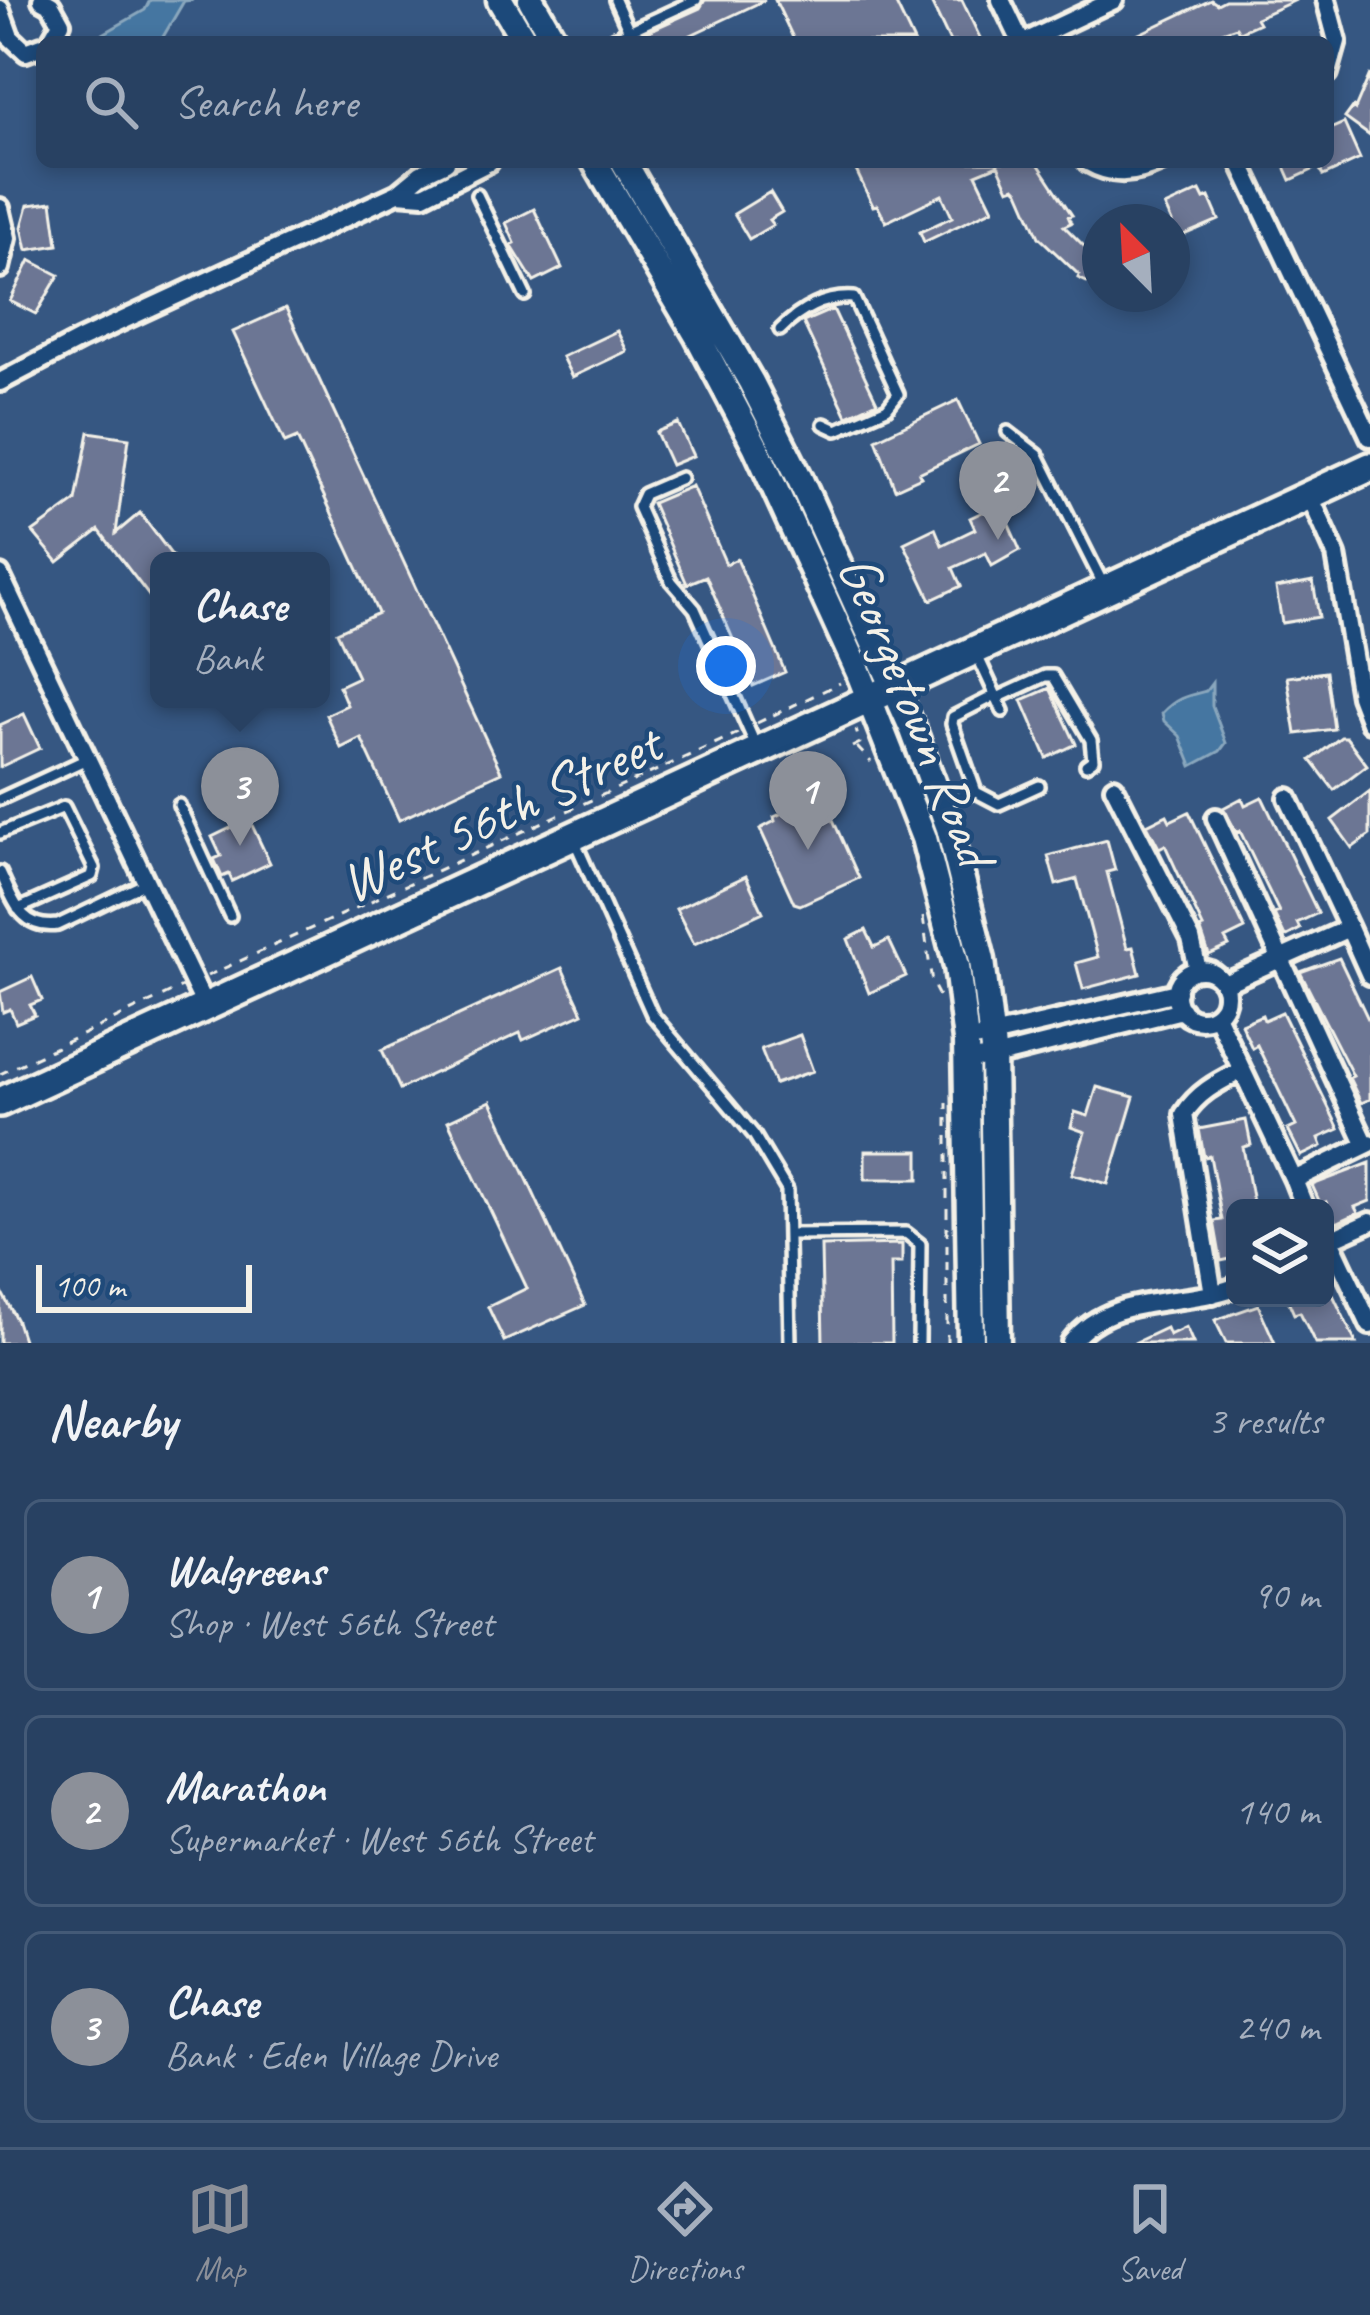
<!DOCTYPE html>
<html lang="en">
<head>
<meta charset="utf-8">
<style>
  body { margin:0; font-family:Caveat,sans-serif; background:#344c6b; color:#f1f3f6 }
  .controls { position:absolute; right:36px; bottom:36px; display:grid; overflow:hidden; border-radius:18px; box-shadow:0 6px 18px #0003 }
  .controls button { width:108px; height:108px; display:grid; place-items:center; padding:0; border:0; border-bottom:3px solid #445a77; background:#284162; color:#f1f3f6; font:60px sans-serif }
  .compass { position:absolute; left:1082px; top:204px; width:108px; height:108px; border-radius:50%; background:#284162; box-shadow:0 6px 18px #0003; rotate:336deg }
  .scale { position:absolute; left:36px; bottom:30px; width:216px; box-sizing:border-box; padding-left:12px; border:6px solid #f4f1e8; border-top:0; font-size:33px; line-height:42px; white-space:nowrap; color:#f4f1e8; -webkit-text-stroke:9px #1f4a7a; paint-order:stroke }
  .you { position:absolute; left:726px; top:666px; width:42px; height:42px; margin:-30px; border:9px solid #fff; border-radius:50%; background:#1a73e8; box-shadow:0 0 0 18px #1a73e833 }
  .badge { display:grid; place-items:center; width:78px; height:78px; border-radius:50%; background:#8c9099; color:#fff; font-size:39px; font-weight:700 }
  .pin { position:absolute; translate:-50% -99px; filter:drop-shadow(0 3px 6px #0008) }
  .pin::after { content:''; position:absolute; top:63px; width:42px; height:36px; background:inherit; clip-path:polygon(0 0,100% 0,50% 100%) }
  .popup { position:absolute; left:150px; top:552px; width:180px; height:156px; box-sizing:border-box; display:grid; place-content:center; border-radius:18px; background:#284162; filter:drop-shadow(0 3px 9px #0005); font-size:39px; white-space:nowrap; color:#a5afbe }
  .popup b { font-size:45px; color:#f1f3f6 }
  .popup::after { content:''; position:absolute; left:50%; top:100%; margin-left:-24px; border:24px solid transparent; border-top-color:#284162 }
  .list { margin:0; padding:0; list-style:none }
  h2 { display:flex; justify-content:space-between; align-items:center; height:156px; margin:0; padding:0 48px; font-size:51px }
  h2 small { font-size:39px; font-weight:400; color:#a5afbe }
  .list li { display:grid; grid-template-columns:78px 1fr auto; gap:36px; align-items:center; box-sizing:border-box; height:192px; margin:0 24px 24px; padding:0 24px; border:3px solid #445a77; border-radius:18px }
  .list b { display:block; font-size:45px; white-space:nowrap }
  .list p { margin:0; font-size:39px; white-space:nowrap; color:#a5afbe }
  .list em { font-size:39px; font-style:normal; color:#a5afbe }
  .icon { flex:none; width:66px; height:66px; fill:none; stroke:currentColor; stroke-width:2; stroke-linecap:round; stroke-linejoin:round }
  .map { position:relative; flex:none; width:1370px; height:1343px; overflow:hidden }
  .search { position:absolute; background:#284162; box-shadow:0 6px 18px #0003; left:36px; right:36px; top:36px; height:132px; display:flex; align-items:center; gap:30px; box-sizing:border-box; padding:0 42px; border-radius:18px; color:#a5afbe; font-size:45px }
  .sheet { height:804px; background:#284162 }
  nav { display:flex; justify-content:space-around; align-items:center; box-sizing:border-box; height:168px; border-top:3px solid #445a77; background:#284162; font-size:33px; color:#a5afbe }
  nav a { display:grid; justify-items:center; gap:6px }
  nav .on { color:#8c9099 }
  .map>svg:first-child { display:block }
  .water { fill:#4476a1; stroke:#8aa7bd; stroke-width:3 }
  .building { fill:#6c7694; stroke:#f4f1e8; stroke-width:3 }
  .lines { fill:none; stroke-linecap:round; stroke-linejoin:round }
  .lane-casing { stroke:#f4f1e8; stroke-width:18 }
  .street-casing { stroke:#f4f1e8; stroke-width:26 }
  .secondary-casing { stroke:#f4f1e8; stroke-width:33 }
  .primary-casing { stroke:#f4f1e8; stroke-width:36 }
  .path { stroke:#f4f1e8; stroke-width:3; stroke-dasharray:9 9; stroke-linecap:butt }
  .lane { stroke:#1f4a7a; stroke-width:9 }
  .street { stroke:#1f4a7a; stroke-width:16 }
  .secondary { stroke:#1f4a7a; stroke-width:24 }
  .primary { stroke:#1f4a7a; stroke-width:27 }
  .labels { text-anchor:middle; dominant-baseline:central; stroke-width:9; stroke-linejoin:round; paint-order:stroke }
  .street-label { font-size:57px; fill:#f4f1e8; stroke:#1f4a7a }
</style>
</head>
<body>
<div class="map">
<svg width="1370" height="1343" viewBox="0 0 1370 1343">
  <rect width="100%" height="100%" fill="#365782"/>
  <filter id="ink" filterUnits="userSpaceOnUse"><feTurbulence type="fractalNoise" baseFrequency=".00833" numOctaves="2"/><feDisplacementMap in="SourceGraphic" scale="24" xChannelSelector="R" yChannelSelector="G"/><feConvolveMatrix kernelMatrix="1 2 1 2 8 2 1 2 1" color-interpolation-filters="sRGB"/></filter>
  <g filter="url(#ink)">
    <path class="water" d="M150,0H193L184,1L160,42H89L145,10Z
      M1212,683V706L1226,743L1220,751L1192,766L1180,736L1164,721L1162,713C1176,698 1186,696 1206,691Z"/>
    <path class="building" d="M705,0H765L676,42H650L645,33L700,8Z
      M775,0H894L914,42H795Z
      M930,0H962L982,42H950Z
      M1211,0L1217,4L1225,0H1296L1256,18L1259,23L1239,32L1236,27L1194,42H1122Z
      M1370,74V136L1345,118L1353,107L1355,109Z
      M1344,123L1360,159L1323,176L1319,167L1291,180L1283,162H1328V130Z
      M852,162H1037L1072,215L1068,216L1071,223L1064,226L1090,252L1100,231V288L1078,278L1079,275L1039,237L1019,191L1015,187L1009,189L998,165L976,174L993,209L924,242L920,232L952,217L942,195L886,222L877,205L873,206Z
      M1200,191L1204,199L1209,197L1219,220L1172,240V222L1165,207Z
      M770,192L782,212L769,220L773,225L749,239L734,214Z
      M52,202L58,245L27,250L22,227L28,205Z
      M534,209L562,268L534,282L511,245L515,243L506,223Z
      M30,260L59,275L36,314L10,301Z
      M286,308L501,772L399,820L361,738L341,748L326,715L347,705L339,686L358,677L337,632L378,613L297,438L285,443L233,332Z
      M833,309L877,402L847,416L803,322Z
      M617,331L627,351L572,377L562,357Z
      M958,400L979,444L919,473L921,477L895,489L876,439Z
      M678,423L693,456L671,465L656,432Z
      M89,432L129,438L116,533L140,513L176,561H159V609L99,530L58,562L33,532L76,501Z
      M692,486L726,564L737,559L785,672L753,686L706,576L687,584L652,503Z
      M991,508L993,513L1002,509L1020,550L992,566L986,553L953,568L961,586L931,600L904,543L935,528L942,545L975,529L970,518Z
      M1313,581L1319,617L1282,623L1276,588Z
      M1326,672L1334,729L1296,734L1287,677Z
      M1050,688L1076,744L1047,758L1022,700Z
      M24,714L40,748L0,767V725Z
      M1341,737H1346L1367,765L1334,790L1311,760Z
      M1370,791V835L1352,848L1332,820Z
      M822,795L859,878L800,905L794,903L760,829L775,821L774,817Z
      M1262,797L1318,913L1297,923L1300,929L1285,937L1274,914L1279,912L1240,831L1237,833L1223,808L1242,798L1245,805Z
      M1189,812L1245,929L1225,939L1229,946L1209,955L1200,928L1203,927L1165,845L1159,848L1147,825L1167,815L1170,821Z
      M249,819L270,863L232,881L229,874L222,877L214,859L221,856L212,837Z
      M1107,840L1115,870L1107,872L1127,948L1133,947L1140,974L1083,989L1076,963L1098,957L1077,879L1056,885L1048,856Z
      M746,876L763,912L694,944L676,909Z
      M866,930L874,947L889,940L906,976L869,993L848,939Z
      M1339,958L1370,1023V1099L1361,1103L1349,1078L1353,1076L1300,972Z
      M562,968L583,1013L523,1040L520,1033L400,1089L382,1050Z
      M32,977L42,1000L30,1005L35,1015L16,1023L10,1009L3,1012L0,992Z
      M1282,1012L1339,1129L1319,1138L1322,1146L1301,1156L1288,1130L1296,1126L1257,1045L1252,1048L1241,1024L1262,1015L1264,1020Z
      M800,1035L813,1071L775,1084L761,1049Z
      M1097,1087L1134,1097L1108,1184L1072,1174L1085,1132L1071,1127L1075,1112L1088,1116Z
      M491,1101L585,1305L504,1341L488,1307L527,1288L448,1121Z
      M1246,1120L1251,1145L1243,1147L1254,1208H1235V1258L1221,1261L1214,1221L1222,1220L1210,1156L1204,1157L1199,1129Z
      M865,1151H919V1179H865Z
      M1370,1163V1201L1355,1207L1358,1213L1336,1223L1326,1202L1321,1205L1312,1185Z
      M902,1244V1263H891L892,1343H823L821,1246Z
      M1325,1278L1356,1343H1315L1300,1312L1294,1314L1287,1298H1325Z
      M0,1289L17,1321L24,1343H0Z
      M1258,1305L1275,1343H1226L1215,1320Z
      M1186,1327L1193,1343H1134L1166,1328L1169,1335Z"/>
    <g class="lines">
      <defs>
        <path id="lane" d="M615,0L629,31
          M605,42L696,0
          M477,195L525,295
          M780,330C800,310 825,296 854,298L898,394L887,408L837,430L824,424
          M1008,432L1038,455L1105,588
          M681,478L644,494L638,507L671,581L695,609L756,746
          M977,655L1003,711
          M997,698L1045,676H1053L1091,740L1093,760L1086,765
          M976,792L952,724L953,717L996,695
          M0,799L87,759
          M940,802L976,792L999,804L1039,786
          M179,805L230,916
          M0,833L64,807L94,868L92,876L18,909
          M575,842L652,1014L754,1135L787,1190L790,1343
          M0,872C14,901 21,930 58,925L146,883
          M789,1234L906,1233L920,1244L919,1343"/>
        <path id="street" d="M42,0L51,5L61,23L50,42
          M1001,0L1021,42
          M1326,0L1337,41L1328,73
          M0,9L10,37L26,52L42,46
          M1025,42L1114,0
          M1088,162C1114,177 1135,174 1161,162
          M1240,162L1370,437
          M398,193L424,195L489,162
          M0,208L7,238L0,268
          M0,382L80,340L398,193L421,174L446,162
          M1309,494L1336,555L1360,696L1370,722
          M0,575L205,1006
          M1114,787L1191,939L1198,970
          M1216,818L1366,1145
          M1349,928L1370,975
          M1176 995a25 25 0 1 1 50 0a25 25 0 1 1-50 0Z
          M1224,984L1349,928L1288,798
          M1216,1015L1294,1180L1370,1143
          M966,1041L1177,992
          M968,1060L994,1057L1182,1010
          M1294,1180L1305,1208
          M1325,1239L1330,1240L1370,1325
          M1330,1240L1370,1222
          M1213,1294L1184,1114C1199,1091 1219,1082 1242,1070
          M1071,1343C1111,1292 1180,1308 1235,1287"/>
        <path id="secondary" d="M500,0L525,42
          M531,0L555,42
          M595,162L698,337L756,447L859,673L924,838L957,966L966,1041L971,1343
          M624,162L751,382L798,475L913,730L949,828L982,960L993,1050L997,1343"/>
        <path id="primary" d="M0,1102L1370,467"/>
      </defs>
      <use href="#lane" class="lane-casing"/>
      <use href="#street" class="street-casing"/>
      <use href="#secondary" class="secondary-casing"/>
      <use href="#primary" class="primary-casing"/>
      <path class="path" d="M757,723L840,683
        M852,747L860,743L856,730
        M857,747L871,762
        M923,917L932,983L941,1000
        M207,976L738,733
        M0,1074L182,987
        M947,1343V1103"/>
      <use href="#lane" class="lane"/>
      <use href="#street" class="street"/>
      <use href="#secondary" class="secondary"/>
      <use href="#primary" class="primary"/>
    </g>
  </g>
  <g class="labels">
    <g class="street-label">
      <text transform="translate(917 710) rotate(68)">Georgetown Road</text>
      <text transform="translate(500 813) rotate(-25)">West 56th Street</text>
    </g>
  </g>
</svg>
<div class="controls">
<button><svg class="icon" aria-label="layers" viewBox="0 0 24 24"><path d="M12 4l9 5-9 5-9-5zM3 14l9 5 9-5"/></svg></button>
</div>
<svg class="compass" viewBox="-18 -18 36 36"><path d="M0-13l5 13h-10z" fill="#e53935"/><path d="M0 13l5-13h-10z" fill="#a5afbe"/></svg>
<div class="scale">100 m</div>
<div class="you"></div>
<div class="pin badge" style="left:808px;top:850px">1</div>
<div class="pin badge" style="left:998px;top:540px">2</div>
<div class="pin badge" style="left:240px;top:846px">3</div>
<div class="popup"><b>Chase</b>Bank</div>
<div class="search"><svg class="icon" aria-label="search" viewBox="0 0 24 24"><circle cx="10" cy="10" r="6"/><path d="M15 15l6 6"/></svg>Search here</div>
</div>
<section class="sheet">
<h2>Nearby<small>3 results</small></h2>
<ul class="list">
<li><span class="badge">1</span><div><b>Walgreens</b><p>Shop · West 56th Street</p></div><em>90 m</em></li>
<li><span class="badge">2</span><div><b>Marathon</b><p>Supermarket · West 56th Street</p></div><em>140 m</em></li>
<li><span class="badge">3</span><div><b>Chase</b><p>Bank · Eden Village Drive</p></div><em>240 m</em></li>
</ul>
</section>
<nav>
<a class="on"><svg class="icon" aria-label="map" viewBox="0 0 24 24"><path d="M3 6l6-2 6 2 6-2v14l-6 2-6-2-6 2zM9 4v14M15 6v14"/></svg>Map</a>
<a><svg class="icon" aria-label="directions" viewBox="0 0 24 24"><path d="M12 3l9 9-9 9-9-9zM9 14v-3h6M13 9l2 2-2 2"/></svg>Directions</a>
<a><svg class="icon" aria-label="saved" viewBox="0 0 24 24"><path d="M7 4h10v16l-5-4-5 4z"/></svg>Saved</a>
</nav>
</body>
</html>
